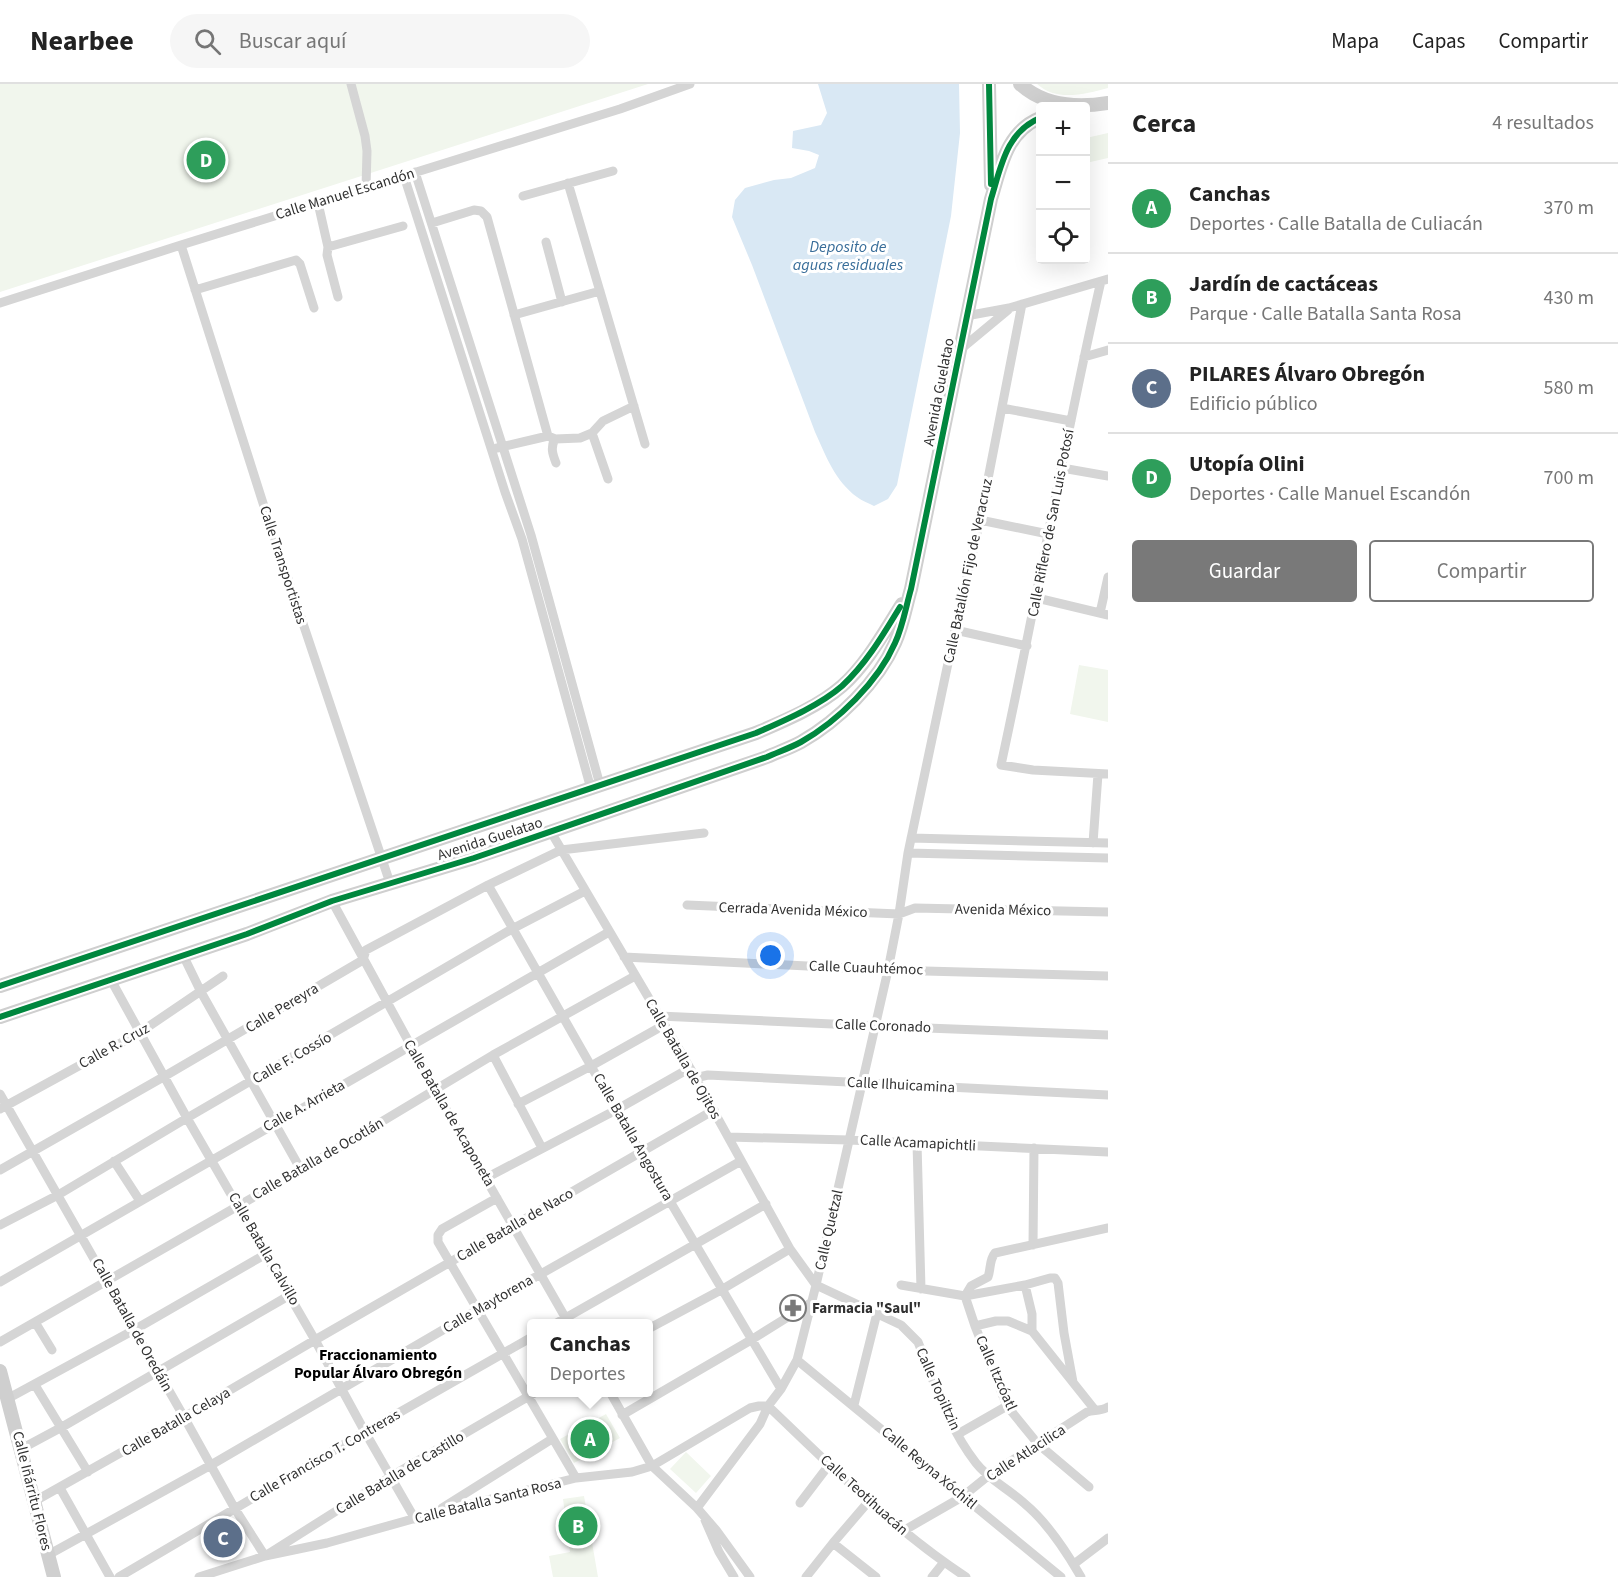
<!DOCTYPE html>
<html lang="es">
<head>
<meta charset="utf-8">
<style>
  body { margin:0; font-family:"Source Sans 3",sans-serif; background:#f6f6f6; color:#222 }
  .controls { position:absolute; right:18px; top:18px; display:grid; overflow:hidden; border-radius:6px; box-shadow:0 6px 24px #0002 }
  .controls button { width:54px; height:54px; display:grid; place-items:center; padding:0; border:0; border-bottom:2px solid #e0e0e0; background:#fff; color:#222; font:30px sans-serif }
  .you { position:absolute; left:771px; top:872px; width:21px; height:21px; margin:-15px; border:4px solid #fff; border-radius:50%; background:#1a73e8; box-shadow:0 0 0 9px #1a73e833 }
  .badge { display:grid; place-items:center; width:39px; height:39px; border-radius:50%; background:#797979; color:#fff; font-size:20px; font-weight:700 }
  .pin { position:absolute; translate:-50% -50%; border:3px solid #fff; box-shadow:0 2px 6px #0006 }
  .popup { position:absolute; left:527px; top:1235px; width:126px; height:78px; box-sizing:border-box; display:grid; place-content:center; border-radius:6px; background:#fff; filter:drop-shadow(0 2px 4px #0005); font-size:20px; white-space:nowrap; color:#767676 }
  .popup b { font-size:22px; color:#222 }
  .popup::after { content:''; position:absolute; left:50%; top:100%; margin-left:-12px; border:12px solid transparent; border-top-color:#fff }
  .list { margin:0; padding:0; list-style:none }
  h2 { display:flex; justify-content:space-between; align-items:center; height:78px; margin:0; padding:0 24px; font-size:26px }
  h2 small { font-size:20px; font-weight:400; color:#767676 }
  .list li { display:grid; grid-template-columns:39px 1fr auto; gap:18px; align-items:center; box-sizing:border-box; height:90px; padding:0 24px; border-top:2px solid #e0e0e0 }
  .list b { display:block; font-size:22px; white-space:nowrap }
  .list p { margin:0; font-size:20px; white-space:nowrap; color:#767676 }
  .list em { font-size:20px; font-style:normal; color:#767676 }
  .actions { display:flex; gap:12px; padding:18px 24px }
  .actions a { flex:1; padding:14px 0; border:2px solid #797979; border-radius:6px; text-align:center; font-size:21px; color:#797979 }
  .actions .main { background:#797979; color:#fff }
  .icon { flex:none; width:33px; height:33px; fill:none; stroke:currentColor; stroke-width:2; stroke-linecap:round; stroke-linejoin:round }
  .map { position:relative; flex:none; width:1108px; height:1493px; overflow:hidden }
  header { display:flex; align-items:center; gap:36px; box-sizing:border-box; height:84px; padding:0 30px; background:#fff; border-bottom:2px solid #e0e0e0 }
  header strong { font-size:28px }
  nav { display:flex; gap:33px; margin-inline-start:auto; font-size:21px }
  .search { width:420px; height:54px; background:#f6f6f6; display:flex; align-items:center; gap:15px; box-sizing:border-box; padding:0 21px; border-radius:33px; color:#767676; font-size:22px }
  main { display:flex }
  aside { flex:1; background:#fff }
  .map>svg:first-child { display:block }
  .green { fill:#f1f6ed }
  .water { fill:#d9e8f4 }
  .lines { fill:none; stroke-linecap:round; stroke-linejoin:round }
  .street { stroke:#d5d5d5; stroke-width:9 }
  .secondary { stroke:#cfcfcf; stroke-width:14 }
  .cycleway-casing { stroke:#fff; stroke-width:10 }
  .cycleway { stroke:#00873e; stroke-width:6 }
  .labels { text-anchor:middle; dominant-baseline:central; stroke-width:6; stroke-linejoin:round; paint-order:stroke }
  .street-label { font-size:15px; fill:#313131; stroke:#fff }
  .poi-label { font-size:15px; font-weight:bold; fill:#313131; stroke:#fff; text-anchor:start }
  .water-label { font-size:16px; font-style:italic; fill:#386d99; stroke:#fff }
  .neighbourhood-label { font-size:16px; font-weight:bold; fill:#000; stroke:#fff }
</style>
</head>
<body>
<header>
<strong>Nearbee</strong>
<div class="search"><svg class="icon" aria-label="search" viewBox="0 0 24 24"><circle cx="10" cy="10" r="6"/><path d="M15 15l6 6"/></svg>Buscar aquí</div>
<nav><a>Mapa</a><a>Capas</a><a>Compartir</a></nav>
</header>
<main>
<div class="map">
<svg width="1108" height="1493" viewBox="0 0 1108 1493">
  <rect width="100%" height="100%" fill="#fff"/>
  <path class="green" d="M0,0H648L0,208Z
    M1037,0H1108V4C1085,10 1057,18 1037,0Z
    M1108,49V74L1086,79V54Z
    M1079,581L1108,586V638L1070,630Z
    M606,1330L620,1354L574,1379L560,1355Z
    M686,1368L711,1392L696,1409L670,1385Z
    M584,1412L598,1493H553L549,1472L570,1468L563,1415Z"/>
  <path class="water" d="M818,0H959L960,49L951,132L897,401L888,415L874,422C869,419 862,417 857,413C835,397 826,372 815,348L752,181L732,133L735,116L745,104L774,96L791,94L815,84L819,71L809,67L792,64L793,47L821,41L827,29Z"/>
  <g class="lines">
    <path class="street" d="M351,0L365,52L367,67L366,104
      M415,88L531,451L600,701
      M404,92L505,408L522,455L591,705
      M568,99L645,360
      M523,112L613,87
      M318,119L328,163L327,171L338,213
      M432,139L474,126L481,127L487,133L548,352L555,355C550,364 553,371 556,379
      M546,158L562,218
      M181,161L269,438L390,799
      M328,163L403,142
      M1101,197C1064,358 1036,520 1001,681L1033,686L1108,690
      M195,206L296,176L300,180L314,224
      M0,219L181,161L620,25L690,0
      M514,231L600,207
      M966,232L1009,224L1108,195
      M961,265L1008,226
      M1084,273L1108,266
      M1002,324L1071,337
      M555,355L580,354L592,349
      M497,364L548,352
      M1062,384L1108,392
      M608,395L592,349L603,337L634,322
      M980,436L1048,450
      M1037,514L1108,531
      M1100,529L1108,493
      M955,546L1027,562
      M551,748L690,984L790,1165L816,1201L901,1241L918,1258C935,1300 948,1343 976,1379C989,1396 1009,1405 1025,1420C1048,1439 1066,1467 1081,1493
      M911,754L1108,759
      M1093,759L1098,690
      M908,769L1108,774
      M488,801L616,1026L781,1305
      M332,817L435,1006L569,1240
      M687,821L899,830L915,824L1108,828
      M183,871L201,908L301,1086
      M624,873L888,886L1108,892
      M111,896L187,1034L315,1256L365,1348L415,1435
      M659,932L875,942L1108,951
      M493,971L542,1064
      M695,994L708,991L1108,1011
      M0,1010L184,1333L235,1425L265,1472L390,1393L536,1308
      M518,1020L591,982L664,941
      M0,1025L139,949L223,892
      M728,1053L849,1056L1108,1068
      M917,1059L921,1205
      M114,1077L140,1117
      M0,1086L165,992L363,876L366,866L488,801L561,766L704,749
      M486,1094L616,1026L690,984
      M497,1114L442,1145L438,1151V1158L576,1394
      M0,1141L58,1111L187,1034L512,845L585,807
      M1033,1161L1034,1064
      M0,1198L609,848
      M901,1201L965,1212L1025,1201L1050,1194H1055L1058,1199L1064,1249L1073,1298
      M1025,1201L1032,1230V1247
      M965,1212L975,1242L1007,1322L1038,1360L1089,1403
      M965,1212L971,1202L988,1193C991,1185 989,1176 995,1169L1108,1144
      M35,1238L52,1266
      M555,1240L766,1120
      M975,1242L996,1237H1008L1032,1247L1095,1326
      M648,1245L721,1206L790,1165
      M0,1258L301,1086L493,971L635,892
      M797,1276L1061,1493
      M35,1301L88,1388
      M610,1308L652,1382L697,1424L716,1446L750,1493
      M7,1315L134,1246L266,1170
      M854,1321L877,1229
      M622,1331L751,1256L812,1218
      M958,1350L1007,1322
      M21,1365L62,1343L290,1211
      M60,1404L110,1493
      M35,1417L184,1333L315,1256L714,1026
      M800,1419L829,1381
      M442,1424L552,1355
      M697,1424L760,1340L768,1322L781,1305L797,1276L816,1201L888,886L899,830L908,769L955,546L980,436L1022,220
      M705,1436L719,1468L734,1493
      M903,1447L962,1413L988,1392L1087,1328C1094,1326 1102,1327 1108,1323
      M833,1459L876,1493
      M48,1471L211,1381L477,1226L741,1077
      M1074,1480L1108,1454
      M119,1493L365,1348L532,1253
      M199,1493L265,1472L327,1459L434,1429L576,1394L632,1388L652,1382L750,1324L759,1322H768C831,1382 893,1445 966,1493
      M806,1493L833,1459L869,1417
      M932,1493L944,1478"/>
    <path class="secondary" d="M989,0L991,101
      M1020,0C1044,22 1077,24 1108,19
      M0,902L756,649C784,637 818,623 842,602C867,580 884,548 902,520
      M0,933L247,850L332,817L474,774L767,673C778,668 790,664 801,658C838,637 878,598 895,559C903,542 906,522 911,505L991,115C1001,83 1006,48 1040,34
      M0,1287L54,1493"/>
    <defs>
      <path id="cycleway" d="M989,0L991,100
        M0,902L756,649C783,637 819,622 842,602C866,580 883,551 900,523
        M0,933L247,850L332,817L474,774L767,673C778,668 790,664 801,658C838,637 878,598 895,559C903,542 906,522 911,505L991,115C1001,83 1006,48 1040,34"/>
    </defs>
    <use href="#cycleway" class="cycleway-casing"/>
    <use href="#cycleway" class="cycleway"/>
  </g>
  <defs>
    <symbol id="pharmacy-ring" viewBox="-11 -11 22 22"><circle r="9.5" fill="#fff" stroke="#797979" stroke-width="1.5"/><path d="M-2-6h4v4h4v4h-4v4h-4v-4h-4v-4h4Z" fill="#797979"/></symbol>
  </defs>
  <g fill-rule="evenodd">
    <use href="#pharmacy-ring" x="778" y="1209" width="30" height="30"/>
  </g>
  <g class="labels">
    <g class="street-label">
      <text transform="translate(345 110) rotate(-17)">Calle Manuel Escandón</text>
      <text transform="translate(939 308) rotate(-79)">Avenida Guelatao</text>
      <text transform="translate(1051 439) rotate(-79)">Calle Riflero de San Luis Potosí</text>
      <text transform="translate(283 481) rotate(72)">Calle Transportistas</text>
      <text transform="translate(968 487) rotate(-78)">Calle Batallón Fijo de Veracruz</text>
      <text transform="translate(490 755) rotate(-18)">Avenida Guelatao</text>
      <text transform="translate(793 826) rotate(2)">Cerrada Avenida México</text>
      <text transform="translate(1003 826) rotate(1)">Avenida México</text>
      <text transform="translate(866 884) rotate(2)">Calle Cuauhtémoc</text>
      <text transform="translate(282 924) rotate(-31)">Calle Pereyra</text>
      <text transform="translate(883 942) rotate(2)">Calle Coronado</text>
      <text transform="translate(114 962) rotate(-29)">Calle R. Cruz</text>
      <text transform="translate(292 974) rotate(-30)">Calle F. Cossío</text>
      <text transform="translate(683 975) rotate(60)">Calle Batalla de Ojitos</text>
      <text transform="translate(901 1001) rotate(3)">Calle Ilhuicamina</text>
      <text transform="translate(304 1022) rotate(-29)">Calle A. Arrieta</text>
      <text transform="translate(449 1029) rotate(60)">Calle Batalla de Acaponeta</text>
      <text transform="translate(633 1053) rotate(60)">Calle Batalla Angostura</text>
      <text transform="translate(918 1059) rotate(3)">Calle Acamapichtli</text>
      <text transform="translate(318 1075) rotate(-30)">Calle Batalla de Ocotlán</text>
      <text transform="translate(515 1141) rotate(-30)">Calle Batalla de Naco</text>
      <text transform="translate(829 1146) rotate(-77)">Calle Quetzal</text>
      <text transform="translate(264 1165) rotate(60)">Calle Batalla Calvillo</text>
      <text transform="translate(488 1220) rotate(-30)">Calle Maytorena</text>
      <text transform="translate(132 1241) rotate(61)">Calle Batalla de Oredáin</text>
      <text transform="translate(996 1289) rotate(66)">Calle Itzcóatl</text>
      <text transform="translate(938 1305) rotate(66)">Calle Topiltzin</text>
      <text transform="translate(176 1338) rotate(-30)">Calle Batalla Celaya</text>
      <text transform="translate(1026 1369) rotate(-33)">Calle Atlacilica</text>
      <text transform="translate(325 1372) rotate(-30)">Calle Francisco T. Contreras</text>
      <text transform="translate(929 1384) rotate(40)">Calle Reyna Xóchitl</text>
      <text transform="translate(400 1389) rotate(-31)">Calle Batalla de Castillo</text>
      <text transform="translate(32 1407) rotate(76)">Calle Iñárritu Flores</text>
      <text transform="translate(864 1411) rotate(42)">Calle Teotihuacán</text>
      <text transform="translate(488 1417) rotate(-14)">Calle Batalla Santa Rosa</text>
    </g>
    <g class="poi-label">
      <text x="812" y="1224">Farmacia "Saul"</text>
    </g>
    <g class="water-label">
      <text x="848" y="163">Deposito de<tspan x="848" dy="18">aguas residuales</tspan></text>
    </g>
    <g class="neighbourhood-label">
      <text x="378" y="1271">Fraccionamiento<tspan x="378" dy="18">Popular Álvaro Obregón</tspan></text>
    </g>
  </g>
</svg>
<div class="controls">
<button>+</button>
<button>−</button>
<button><svg class="icon" aria-label="locate" viewBox="0 0 24 24"><circle cx="12" cy="12" r="6"/><path d="M12 2v4M12 18v4M2 12h4M18 12h4"/></svg></button>
</div>
<div class="you"></div>
<div class="pin badge" style="left:590px;top:1355px;background:#2e9e5b">A</div>
<div class="popup"><b>Canchas</b>Deportes</div>
<div class="pin badge" style="left:578px;top:1442px;background:#2e9e5b">B</div>
<div class="pin badge" style="left:223px;top:1454px;background:#5c6f8a">C</div>
<div class="pin badge" style="left:206px;top:76px;background:#2e9e5b">D</div>
</div>
<aside>
<h2>Cerca<small>4 resultados</small></h2>
<ul class="list">
<li><span class="badge" style="background:#2e9e5b">A</span><div><b>Canchas</b><p>Deportes · Calle Batalla de Culiacán</p></div><em>370 m</em></li>
<li><span class="badge" style="background:#2e9e5b">B</span><div><b>Jardín de cactáceas</b><p>Parque · Calle Batalla Santa Rosa</p></div><em>430 m</em></li>
<li><span class="badge" style="background:#5c6f8a">C</span><div><b>PILARES Álvaro Obregón</b><p>Edificio público</p></div><em>580 m</em></li>
<li><span class="badge" style="background:#2e9e5b">D</span><div><b>Utopía Olini</b><p>Deportes · Calle Manuel Escandón</p></div><em>700 m</em></li>
</ul>
<div class="actions"><a class="main">Guardar</a><a>Compartir</a></div>
</aside>
</main>
</body>
</html>
